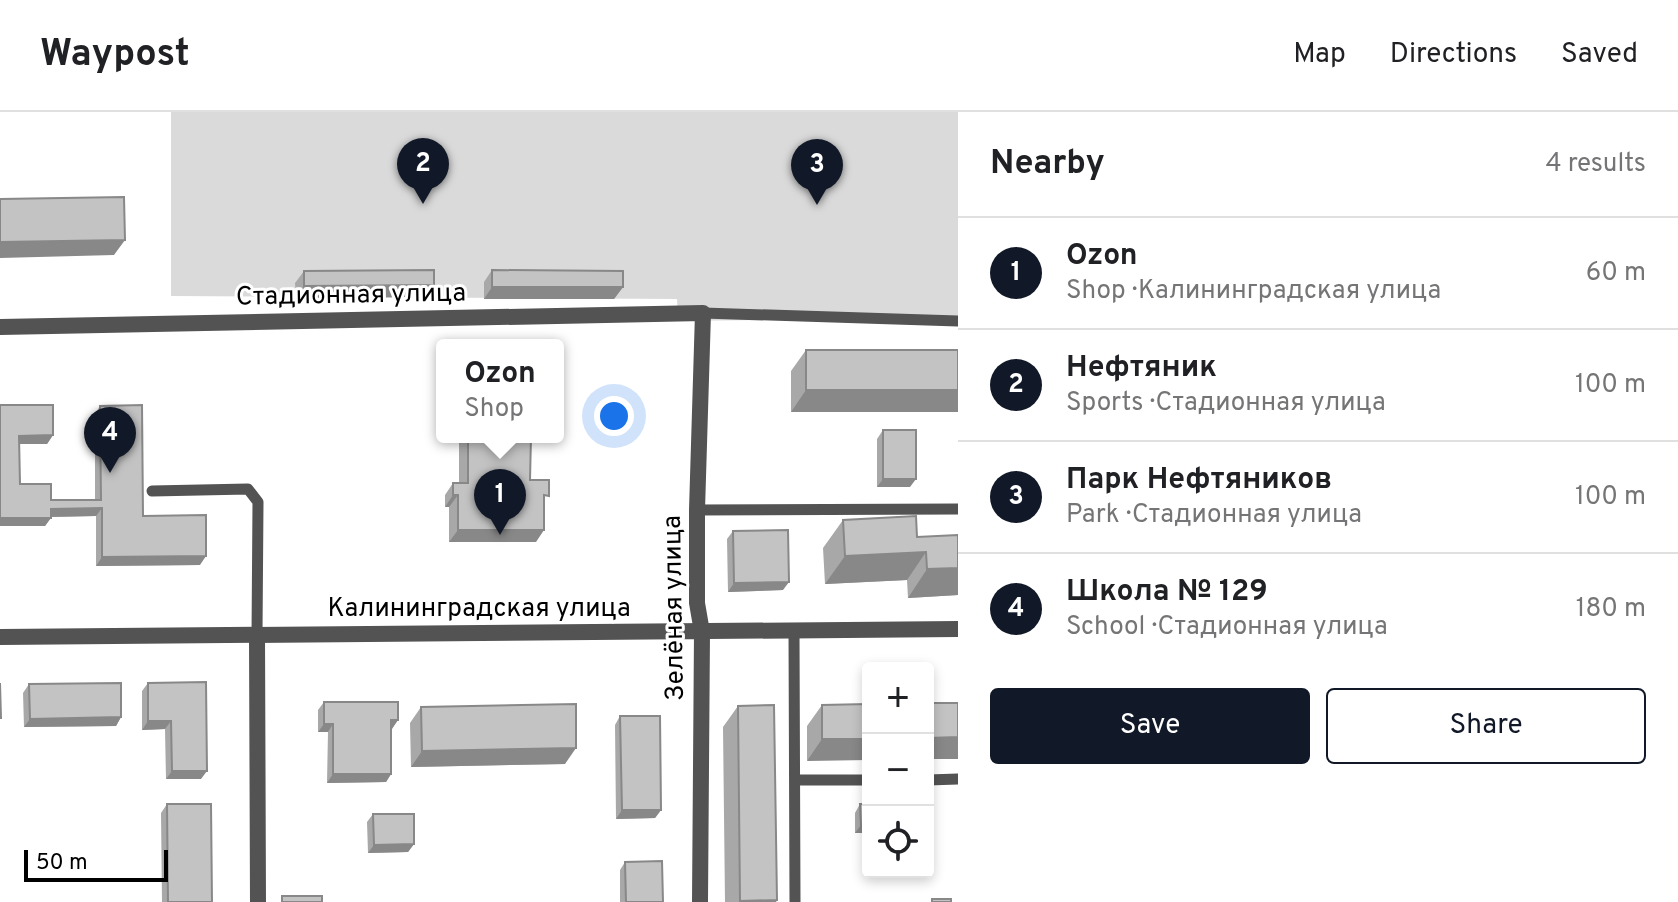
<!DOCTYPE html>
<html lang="en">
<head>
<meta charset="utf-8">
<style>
  body { margin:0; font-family:Overpass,sans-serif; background:#f2f2f2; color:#202124 }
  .controls { position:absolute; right:24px; bottom:24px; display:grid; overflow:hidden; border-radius:8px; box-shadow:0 4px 12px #0003 }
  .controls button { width:72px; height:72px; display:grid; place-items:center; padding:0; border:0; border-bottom:2px solid #e0e0e0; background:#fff; color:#202124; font:40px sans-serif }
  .scale { position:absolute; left:24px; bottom:20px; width:144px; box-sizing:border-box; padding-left:8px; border:4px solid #000; border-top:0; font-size:22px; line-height:28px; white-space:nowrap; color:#000; -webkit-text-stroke:6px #fff; paint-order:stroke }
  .you { position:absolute; left:614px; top:304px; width:28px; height:28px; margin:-20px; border:6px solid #fff; border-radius:50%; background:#1a73e8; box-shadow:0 0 0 12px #1a73e833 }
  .badge { display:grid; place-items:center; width:52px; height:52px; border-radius:50%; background:#111827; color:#fff; font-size:26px; font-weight:700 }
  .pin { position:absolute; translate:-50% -66px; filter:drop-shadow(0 2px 4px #0008) }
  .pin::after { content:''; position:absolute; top:42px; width:28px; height:24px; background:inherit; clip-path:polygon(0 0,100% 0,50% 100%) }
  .popup { position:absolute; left:436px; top:227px; width:128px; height:104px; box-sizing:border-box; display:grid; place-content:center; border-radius:8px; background:#fff; filter:drop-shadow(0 2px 6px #0005); font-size:26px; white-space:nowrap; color:#757577 }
  .popup b { font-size:30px; color:#202124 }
  .popup::after { content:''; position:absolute; left:50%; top:100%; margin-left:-16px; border:16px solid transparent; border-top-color:#fff }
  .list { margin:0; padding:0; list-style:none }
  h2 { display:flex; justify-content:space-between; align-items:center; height:104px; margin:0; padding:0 32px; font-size:34px }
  h2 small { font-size:26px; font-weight:400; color:#757577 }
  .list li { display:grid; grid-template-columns:52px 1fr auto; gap:24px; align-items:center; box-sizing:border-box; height:112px; padding:0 32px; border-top:2px solid #e0e0e0 }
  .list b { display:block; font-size:30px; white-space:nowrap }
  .list p { margin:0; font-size:26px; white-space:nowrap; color:#757577 }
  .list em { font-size:26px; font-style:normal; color:#757577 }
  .actions { display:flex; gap:16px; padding:24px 32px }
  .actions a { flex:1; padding:18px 0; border:2px solid #111827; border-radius:8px; text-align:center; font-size:28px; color:#111827 }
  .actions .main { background:#111827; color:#fff }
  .icon { flex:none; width:44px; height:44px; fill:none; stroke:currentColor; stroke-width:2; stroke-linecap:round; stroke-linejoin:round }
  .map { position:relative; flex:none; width:958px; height:790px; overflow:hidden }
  header { display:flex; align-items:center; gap:48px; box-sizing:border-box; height:112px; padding:0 40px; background:#fff; border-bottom:2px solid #e0e0e0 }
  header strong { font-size:38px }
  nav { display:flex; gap:44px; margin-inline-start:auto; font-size:28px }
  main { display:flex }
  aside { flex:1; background:#fff }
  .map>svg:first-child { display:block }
  .green { fill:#dadada }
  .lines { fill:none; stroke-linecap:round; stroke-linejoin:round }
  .service { stroke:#535353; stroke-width:11 }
  .minor { stroke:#535353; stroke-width:16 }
  .tertiary { stroke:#535353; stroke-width:16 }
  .wall { fill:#a8a8a8 }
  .shaded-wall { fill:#888 }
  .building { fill:#c3c3c3; stroke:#888; stroke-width:2 }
  .labels { text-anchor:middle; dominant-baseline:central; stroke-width:6; stroke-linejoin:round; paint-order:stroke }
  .street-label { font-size:26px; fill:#000; stroke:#fff }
</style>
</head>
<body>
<header>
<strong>Waypost</strong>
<nav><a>Map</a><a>Directions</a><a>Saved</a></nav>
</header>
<main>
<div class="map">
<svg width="958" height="790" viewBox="0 0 958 790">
  <rect width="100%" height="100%" fill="#fff"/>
  <path class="green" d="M171,0H958V206L678,209L677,187L171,184Z"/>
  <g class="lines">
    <path class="service" d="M703,201L958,209
      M152,379L248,377L258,390L257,523
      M697,398L958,397
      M794,519L795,790
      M795,668H868
      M928,668L958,667"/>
    <path class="minor" d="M0,215L703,201L697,398V491L702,520
      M257,523L258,790"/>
    <path class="tertiary" d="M0,525L958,517
      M700,790L702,520"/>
  </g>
  <path class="wall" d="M492,158L623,175L614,187H484V170Z
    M304,159L426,185L296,186L295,171Z
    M806,238H958L791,300V259Z
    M0,293L53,323L47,332H19L20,372L51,388H95V302L100,294L143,404L200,453L96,454V404L51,405L45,414H0Z
    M883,318L910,375H877V327Z
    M459,325H531L530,368L544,391L536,430H449V395H445V383L453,371H459Z
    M843,408L917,425L958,423V483L908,486L907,468L825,472L823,436Z
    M733,419L783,478L728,480L727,427Z
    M206,570L201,667H166L165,617L142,618V579L148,571Z
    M29,572L121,605L116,614L24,615L23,581Z
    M324,590L398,608L391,617V662L386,670L327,671L328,620H318V598Z
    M868,592L807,649V614L822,593Z
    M738,594L776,790H725L723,615Z
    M421,595L565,652L411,655L410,611Z
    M620,604L661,698L655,706L616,707L615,613Z
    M167,692L212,790H162L161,701Z
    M860,692L868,721H855V701Z
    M373,702L414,732L408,740L368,741L367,710Z
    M625,750L663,790H620V758Z"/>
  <path class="shaded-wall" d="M125,128L114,143L0,146V130Z
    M434,173L426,185L296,186L304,174Z
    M492,175H623L614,187H484Z
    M806,278H958V300H791Z
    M53,323L47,332H13L19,324Z
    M883,367H916L910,375H877Z
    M453,383H458L449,395H445Z
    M102,396L96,404L45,405L51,397Z
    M0,406H51L45,414H0Z
    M458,418H544L536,430H449Z
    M926,440L907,468L825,472L845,444Z
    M206,444L200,453L96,454L102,445Z
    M958,456V483L908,486L927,457Z
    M789,470L783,478L728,480L734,471Z
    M121,605L116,614L24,615L30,607Z
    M391,608H398L392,617H385Z
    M148,609H171L165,617L142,618Z
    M324,612H333L328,620H318Z
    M958,625V647H928V626Z
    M822,627H868V648L807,649Z
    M576,636L565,652L411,655L422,639Z
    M172,659H207L201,667H166Z
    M333,662H391L386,670L327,671Z
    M622,698H661L655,706L616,707Z
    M861,713H868V721H855Z
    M414,732L408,740L368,741L374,733Z
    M777,788L776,790H739L740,789Z"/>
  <path class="building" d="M124,85L125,128L0,130V87Z
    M434,158V173L304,174V159Z
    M492,158L623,159V175H492Z
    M806,238H958V278H806Z
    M0,293H53V323L19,324L20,372H51V388H101L100,294L142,293L143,404L206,403V444L102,445V396L51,397V406H0Z
    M883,318H916V367H883Z
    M468,325H531L530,368H549V384L544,383V418H458V383H453V371H468Z
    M916,404L917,425L958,423V456L927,457L926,440L845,444L843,408Z
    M788,418L789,470L734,471L733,419Z
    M206,570L207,659H172L171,609H148V571Z
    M0,571L1,606H0Z
    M121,571V605L30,607L29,572Z
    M324,590H398V608H391V662H333V612H324Z
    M928,591H958V625L928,626Z
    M576,592V636L422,639L421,595Z
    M868,592V627H822V593Z
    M774,593L777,788L740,789L738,594Z
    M620,604H660L661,698H622Z
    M167,692H211L212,790H168Z
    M860,692H868V713H861Z
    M373,702H414V732L374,733Z
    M662,749L663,790H626L625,750Z
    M282,784H322V790H282Z
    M932,787H951V790H932Z"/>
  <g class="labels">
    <g class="street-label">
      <text transform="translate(351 184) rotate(-1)">Стадионная улица</text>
      <text transform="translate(675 496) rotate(-91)">Зелёная улица</text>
      <text x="479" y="497">Калининградская улица</text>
    </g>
  </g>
</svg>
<div class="controls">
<button>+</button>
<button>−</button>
<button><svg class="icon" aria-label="locate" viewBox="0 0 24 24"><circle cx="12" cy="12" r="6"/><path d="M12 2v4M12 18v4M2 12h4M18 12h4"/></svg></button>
</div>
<div class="scale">50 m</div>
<div class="you"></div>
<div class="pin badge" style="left:500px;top:423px">1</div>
<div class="popup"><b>Ozon</b>Shop</div>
<div class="pin badge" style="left:423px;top:92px">2</div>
<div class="pin badge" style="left:817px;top:93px">3</div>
<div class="pin badge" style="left:110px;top:361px">4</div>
</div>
<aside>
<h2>Nearby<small>4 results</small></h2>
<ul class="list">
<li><span class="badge">1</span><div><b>Ozon</b><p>Shop · Калининградская улица</p></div><em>60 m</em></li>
<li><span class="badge">2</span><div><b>Нефтяник</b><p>Sports · Стадионная улица</p></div><em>100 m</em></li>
<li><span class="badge">3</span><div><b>Парк Нефтяников</b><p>Park · Стадионная улица</p></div><em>100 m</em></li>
<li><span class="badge">4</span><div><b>Школа № 129</b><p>School · Стадионная улица</p></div><em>180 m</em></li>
</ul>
<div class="actions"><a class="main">Save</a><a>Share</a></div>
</aside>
</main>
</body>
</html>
